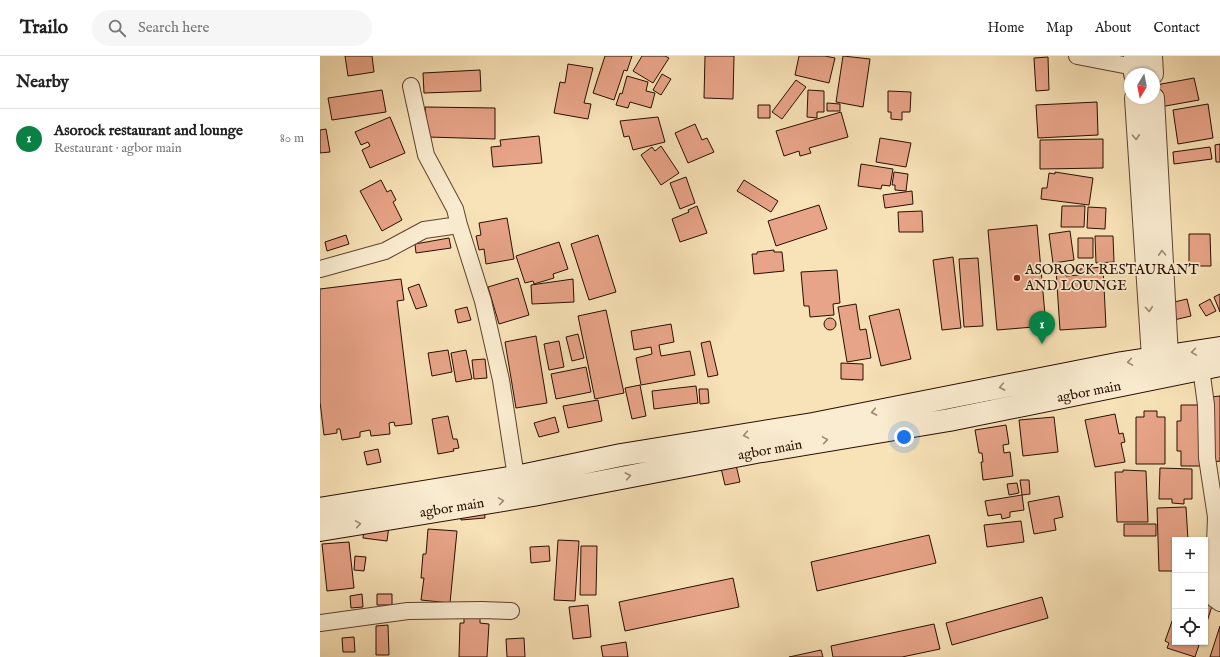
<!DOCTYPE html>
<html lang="en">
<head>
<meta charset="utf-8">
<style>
  body { margin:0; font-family:"IM FELL English",serif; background:#f6f6f6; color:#222 }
  .controls { position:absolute; right:12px; bottom:12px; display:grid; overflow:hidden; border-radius:0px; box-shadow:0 1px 3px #0004 }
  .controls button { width:36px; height:36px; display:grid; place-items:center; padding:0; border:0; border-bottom:1px solid #e0e0e0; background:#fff; color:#222; font:20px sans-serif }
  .compass { position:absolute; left:804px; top:12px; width:36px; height:36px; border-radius:50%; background:#fff; box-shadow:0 1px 3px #0004; rotate:190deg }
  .you { position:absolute; left:584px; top:381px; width:14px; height:14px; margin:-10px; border:3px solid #fff; border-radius:50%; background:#1a73e8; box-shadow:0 0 0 6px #1a73e833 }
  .badge { display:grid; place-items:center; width:26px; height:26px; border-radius:50%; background:#0b8043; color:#fff; font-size:13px; font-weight:700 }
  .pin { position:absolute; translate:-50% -33px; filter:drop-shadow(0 1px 2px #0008) }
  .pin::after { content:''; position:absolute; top:21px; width:14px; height:12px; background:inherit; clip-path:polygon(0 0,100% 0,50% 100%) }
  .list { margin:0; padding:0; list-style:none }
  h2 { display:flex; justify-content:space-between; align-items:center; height:52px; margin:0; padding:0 16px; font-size:17px }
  h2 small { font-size:13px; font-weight:400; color:#767676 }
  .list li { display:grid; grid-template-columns:26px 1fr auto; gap:12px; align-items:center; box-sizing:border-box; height:60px; padding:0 16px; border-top:1px solid #e0e0e0 }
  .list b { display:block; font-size:15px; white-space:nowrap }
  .list p { margin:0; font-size:13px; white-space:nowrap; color:#767676 }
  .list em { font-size:13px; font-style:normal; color:#767676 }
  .icon { flex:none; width:22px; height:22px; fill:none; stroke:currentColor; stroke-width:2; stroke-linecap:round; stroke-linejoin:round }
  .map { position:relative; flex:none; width:900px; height:601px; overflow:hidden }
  header { display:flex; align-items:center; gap:24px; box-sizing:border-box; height:56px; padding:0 20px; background:#fff; border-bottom:1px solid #e0e0e0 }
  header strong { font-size:19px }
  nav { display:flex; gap:22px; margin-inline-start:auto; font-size:14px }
  .search { width:280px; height:36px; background:#f6f6f6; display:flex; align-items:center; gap:10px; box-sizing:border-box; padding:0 14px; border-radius:22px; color:#767676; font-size:15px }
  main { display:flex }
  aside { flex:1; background:#fff }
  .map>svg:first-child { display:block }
  .building { fill:#e8a488; stroke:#290e00 }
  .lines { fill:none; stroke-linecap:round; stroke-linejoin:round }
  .minor-casing { stroke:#5d432e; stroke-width:18 }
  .tertiary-casing { stroke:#5d432e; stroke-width:22 }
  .secondary-casing { stroke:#290e00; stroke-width:24 }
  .minor { stroke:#faecd0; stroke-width:16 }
  .tertiary { stroke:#faecd0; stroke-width:20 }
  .secondary { stroke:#faecd0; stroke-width:22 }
  .oneway { stroke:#9c8872 }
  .poi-dot { fill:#8f2418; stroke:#faecd0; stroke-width:1.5 }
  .labels { text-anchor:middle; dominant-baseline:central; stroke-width:3.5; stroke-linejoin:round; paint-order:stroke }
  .poi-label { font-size:14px; fill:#290e00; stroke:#faecd0; text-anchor:start }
  .street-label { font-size:14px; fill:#290e00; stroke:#faecd0 }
</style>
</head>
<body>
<header>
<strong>Trailo</strong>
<div class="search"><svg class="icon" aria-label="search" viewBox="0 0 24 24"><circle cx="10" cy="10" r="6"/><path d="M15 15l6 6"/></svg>Search here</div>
<nav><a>Home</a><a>Map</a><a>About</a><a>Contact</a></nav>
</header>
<main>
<aside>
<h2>Nearby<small></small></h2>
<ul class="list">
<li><span class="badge">1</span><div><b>Asorock restaurant and lounge</b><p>Restaurant · agbor main</p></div><em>80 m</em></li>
</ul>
</aside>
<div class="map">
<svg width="900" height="601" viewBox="0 0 900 601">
  <rect width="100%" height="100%" fill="#f8e2b7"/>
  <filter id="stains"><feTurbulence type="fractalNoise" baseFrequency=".005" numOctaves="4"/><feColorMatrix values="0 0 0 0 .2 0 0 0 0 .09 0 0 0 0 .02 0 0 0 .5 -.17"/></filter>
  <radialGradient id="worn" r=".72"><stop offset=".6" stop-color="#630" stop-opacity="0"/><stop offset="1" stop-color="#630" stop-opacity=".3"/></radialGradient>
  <path class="building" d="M25,0H52L54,16L28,20Z
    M285,0H312L307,15L304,14L294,44L273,37Z
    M322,0H345L349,2L333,27L313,15Z
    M385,0H414L413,43L384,42Z
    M479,0H505L515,2L509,27L475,19Z
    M523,0L550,3L543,51L516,46Z
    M728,1L729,34L716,35L714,2Z
    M248,8L273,12L264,47L271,48L268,63L234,57L240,26L245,27Z
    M160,14L161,35L104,37L103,17Z
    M342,18L351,23L341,39L333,34Z
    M307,20L328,26L326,35L335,37L331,52L310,46L308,52L296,49L300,37L302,38Z
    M874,22L879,44L840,51L836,29Z
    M476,24L486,31L462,63L452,56Z
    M62,34L66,56L12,64L8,42Z
    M488,34L504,35V56H497V62L487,61Z
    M568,35L591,36L590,56H582V64L571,63V56H568Z
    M777,46L778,79L718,82L716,49Z
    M507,47L520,48V55H507Z
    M888,48L893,82L858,88L853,54Z
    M438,49H450V62H438Z
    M105,51L175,52V83L108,81Z
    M521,56L528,81L489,92L491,97L480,100L479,95L464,100L456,75Z
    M70,61L85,97L50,112L42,94L50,90L48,86L41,89L35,76Z
    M338,61L345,86L313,94L309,80L304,81L300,65Z
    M375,68L382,84L387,82L394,96L368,107L355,77Z
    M6,73L10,96L0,97V74Z
    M219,80L222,107L173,111L171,91L181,90L180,84Z
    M560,82L591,87L586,111L556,106Z
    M783,83V112L720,113V84Z
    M900,88V106H896L895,89Z
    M341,90L359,117L341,129L321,99L332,91L335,95Z
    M890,91L892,103L854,108L853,96Z
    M541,108L573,113L570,130L562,129L561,133L538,130Z
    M574,116L588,118L586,135L575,134V129H572Z
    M735,116L773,122L769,149L721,143L722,132H727L729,117L735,118Z
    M366,121L375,147L360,153L350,127Z
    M61,124L67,136L71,134L76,144L73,146L82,164L62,175L40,135Z
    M424,124L458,145L451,156L417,135Z
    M592,135L593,148L565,152L563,139Z
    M499,149L507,173L456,190L448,165Z
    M377,150L387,177L360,186L352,163L369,156L368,154Z
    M742,150H765L764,171H741Z
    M768,151L786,152L785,173L767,172Z
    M602,155L603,176H579L578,156Z
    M187,162L194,203L166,208L164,193L159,194L156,180L161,179L159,167Z
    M717,169L726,270L677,274L668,174Z
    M750,175L754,204L733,207L729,178Z
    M869,178H890L891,210H869Z
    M26,179L29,188L7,195L5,186Z
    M278,179L296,236L269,244L251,188Z
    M775,180H793L794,206L776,207Z
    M129,182L131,192L96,197L95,188Z
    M758,182H773V202H758Z
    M239,186L248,213L233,218L234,222L214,228L213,225L205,227L196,200Z
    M454,194V196H462L464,215L434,218L432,198H437V196Z
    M633,201L641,272L622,274L613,204Z
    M658,202L663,270L644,271L639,203Z
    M783,211L786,271L740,274L736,214H746V220L760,219V213Z
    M517,214L520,247L513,248L514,259L490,261L489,250H484L481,216Z
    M198,222L209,259L179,268L168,231Z
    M81,223L84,244L77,245L92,368L75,370L74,366L69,367L70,378L51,380L50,374L40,376V381L22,384L20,373H17V377L4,379L0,346V233Z
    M253,223L254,246L212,248L211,229Z
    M99,228L107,250L96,253L88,232Z
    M900,238V256L894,241Z
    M867,243L871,260L854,264L850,247Z
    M890,243L896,255L886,260L879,249Z
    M536,248L540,274L546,273L551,302L527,306L518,251Z
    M147,251L151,264L138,267L135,254Z
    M579,253L591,303L561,310L549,260Z
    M286,254L304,337L275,343L258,260Z
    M504 268a6 6 0 1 1 12 0a6 6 0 1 1-12 0Z
    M351,268L354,286L339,289L341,300L370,295L375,319L321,329L316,302L332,298L331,291L314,294L311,275Z
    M258,278L264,302L252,305L246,281Z
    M216,280L227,347L196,352L185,286Z
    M239,285L244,311L229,314L224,288Z
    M390,285L398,319L388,321L381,287Z
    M128,294L132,316L112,320L108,297Z
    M146,294L152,323L136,326L131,297Z
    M165,303L167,322L154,323L152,304Z
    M521,307L543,308V324L521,323Z
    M266,311L271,336L236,343L231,318Z
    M320,329L326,360L312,363L305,332Z
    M376,330L378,347L334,353L332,335Z
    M379,333H388L389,347L380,348Z
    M900,340V405L894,406L891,341Z
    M278,344L282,365L248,372L243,350Z
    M861,349H881L882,410H861V395H857V365H861Z
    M824,355H837V361H845V408H816V361H824Z
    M795,358L799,378L803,377L805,386L801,387L805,406L775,411L765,364Z
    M128,360L133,383H137L139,392L133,393L134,395L118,398L112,363Z
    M235,361L239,376L219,381L214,367Z
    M734,361L738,396L703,400L699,364Z
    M686,369L689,388L683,389L684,397L690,396L693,420L663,424L661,406H663L662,397H659L655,374Z
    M58,393L61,406L47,409L44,396Z
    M416,409L420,426L405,429L401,412Z
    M840,412L872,413V443H864V448L852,447V443H839Z
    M803,414L826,415L828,466H797L795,416H803Z
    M700,424H709L710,438L702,439Z
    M697,427L699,437L689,439L687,428Z
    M702,439L704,454L690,456V461L682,463L681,458L668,460L665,445Z
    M739,440L743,461L734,463L736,474L714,478L708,446Z
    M164,451L165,462L141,464L140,453Z
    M866,451L868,484H855V515H839L837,452Z
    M701,465L704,486L667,491L664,469Z
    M45,467L69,470L67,485L43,482Z
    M804,468H836V480H804Z
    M108,473L137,475L130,547L101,544L104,522H101L103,498H106Z
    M609,479L616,507L497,535L491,506Z
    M238,484L259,485L255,545L234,544Z
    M29,486L34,532L7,535L2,488Z
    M229,490L230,505L211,507L210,491Z
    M261,490H277L276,539H260Z
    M35,500L46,501L44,515L34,514Z
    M413,522L419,551L305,575L299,546Z
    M42,538L43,551L31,552L30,540Z
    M57,538H72V549H57Z
    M722,541L728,562L632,589L626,567Z
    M885,548L892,550L885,572Z
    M268,549L271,581L253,583L249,551Z
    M855,557V586H880L875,601L847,592L849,587L845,585Z
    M144,560L160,561V567L169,568L167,601H139L140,567H144Z
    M614,568L620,593L582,601H513L511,590Z
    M68,569L69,599H56V570Z
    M900,570V601H890Z
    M34,581L35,596H23L22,582Z
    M204,582L205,601H187L186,583Z
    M306,586L308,601H283L281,590Z
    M501,594L503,601H469Z"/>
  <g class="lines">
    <defs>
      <path id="minor" d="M757,0L814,11
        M91,30L106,99L135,153L139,169L163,245L181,324L196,421
        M0,213L65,195L104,174L139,169
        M881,312L886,349L887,402L896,461L893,542L900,547
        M0,567L88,555L162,554L191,555"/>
      <path id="tertiary" d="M814,0V18
        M832,0L833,18
        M815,42L833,317
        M834,42L848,300L851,316"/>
      <path id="secondary" d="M0,453L196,421L301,399L493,368L802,307L900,292
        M0,474L213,439L436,396L629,364L900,309"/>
    </defs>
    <use href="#minor" class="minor-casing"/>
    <use href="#tertiary" class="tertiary-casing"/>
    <use href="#secondary" class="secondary-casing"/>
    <use href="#minor" class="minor"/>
    <use href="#tertiary" class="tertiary"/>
    <use href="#secondary" class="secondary"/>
  </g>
  <defs><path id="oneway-chevron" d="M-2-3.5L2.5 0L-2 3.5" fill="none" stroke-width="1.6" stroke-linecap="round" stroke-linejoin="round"/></defs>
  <g class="oneway">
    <use href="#oneway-chevron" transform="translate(816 81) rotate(87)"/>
    <use href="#oneway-chevron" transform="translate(842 197) rotate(-93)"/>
    <use href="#oneway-chevron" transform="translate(829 253) rotate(86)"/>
    <use href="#oneway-chevron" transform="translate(874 296) rotate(171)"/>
    <use href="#oneway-chevron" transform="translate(810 306) rotate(171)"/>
    <use href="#oneway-chevron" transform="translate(682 331) rotate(169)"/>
    <use href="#oneway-chevron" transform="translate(554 356) rotate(169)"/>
    <use href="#oneway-chevron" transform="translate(426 379) rotate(170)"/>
    <use href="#oneway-chevron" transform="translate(505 384) rotate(-9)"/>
    <use href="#oneway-chevron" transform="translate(308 420) rotate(-11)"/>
    <use href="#oneway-chevron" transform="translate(181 445) rotate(-9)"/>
    <use href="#oneway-chevron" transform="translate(38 468) rotate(-9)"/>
  </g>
  <circle class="poi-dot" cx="697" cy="222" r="4"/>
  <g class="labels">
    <g class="poi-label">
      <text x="705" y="214">ASOROCK RESTAURANT<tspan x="705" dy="16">AND LOUNGE</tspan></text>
    </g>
    <g class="street-label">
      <text transform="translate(769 336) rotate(-11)">agbor main</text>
      <text transform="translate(450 394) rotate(-10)">agbor main</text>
      <text transform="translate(132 452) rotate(-9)">agbor main</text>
    </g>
  </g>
  <rect width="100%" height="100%" filter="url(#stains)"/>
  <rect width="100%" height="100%" fill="url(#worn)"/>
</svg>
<div class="controls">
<button>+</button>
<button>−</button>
<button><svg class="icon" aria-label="locate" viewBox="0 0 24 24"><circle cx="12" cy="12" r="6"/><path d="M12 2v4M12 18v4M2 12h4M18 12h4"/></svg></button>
</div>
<svg class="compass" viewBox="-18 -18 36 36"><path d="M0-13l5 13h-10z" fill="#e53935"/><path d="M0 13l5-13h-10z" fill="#767676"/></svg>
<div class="you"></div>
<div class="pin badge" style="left:722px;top:288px">1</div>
</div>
</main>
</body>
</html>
